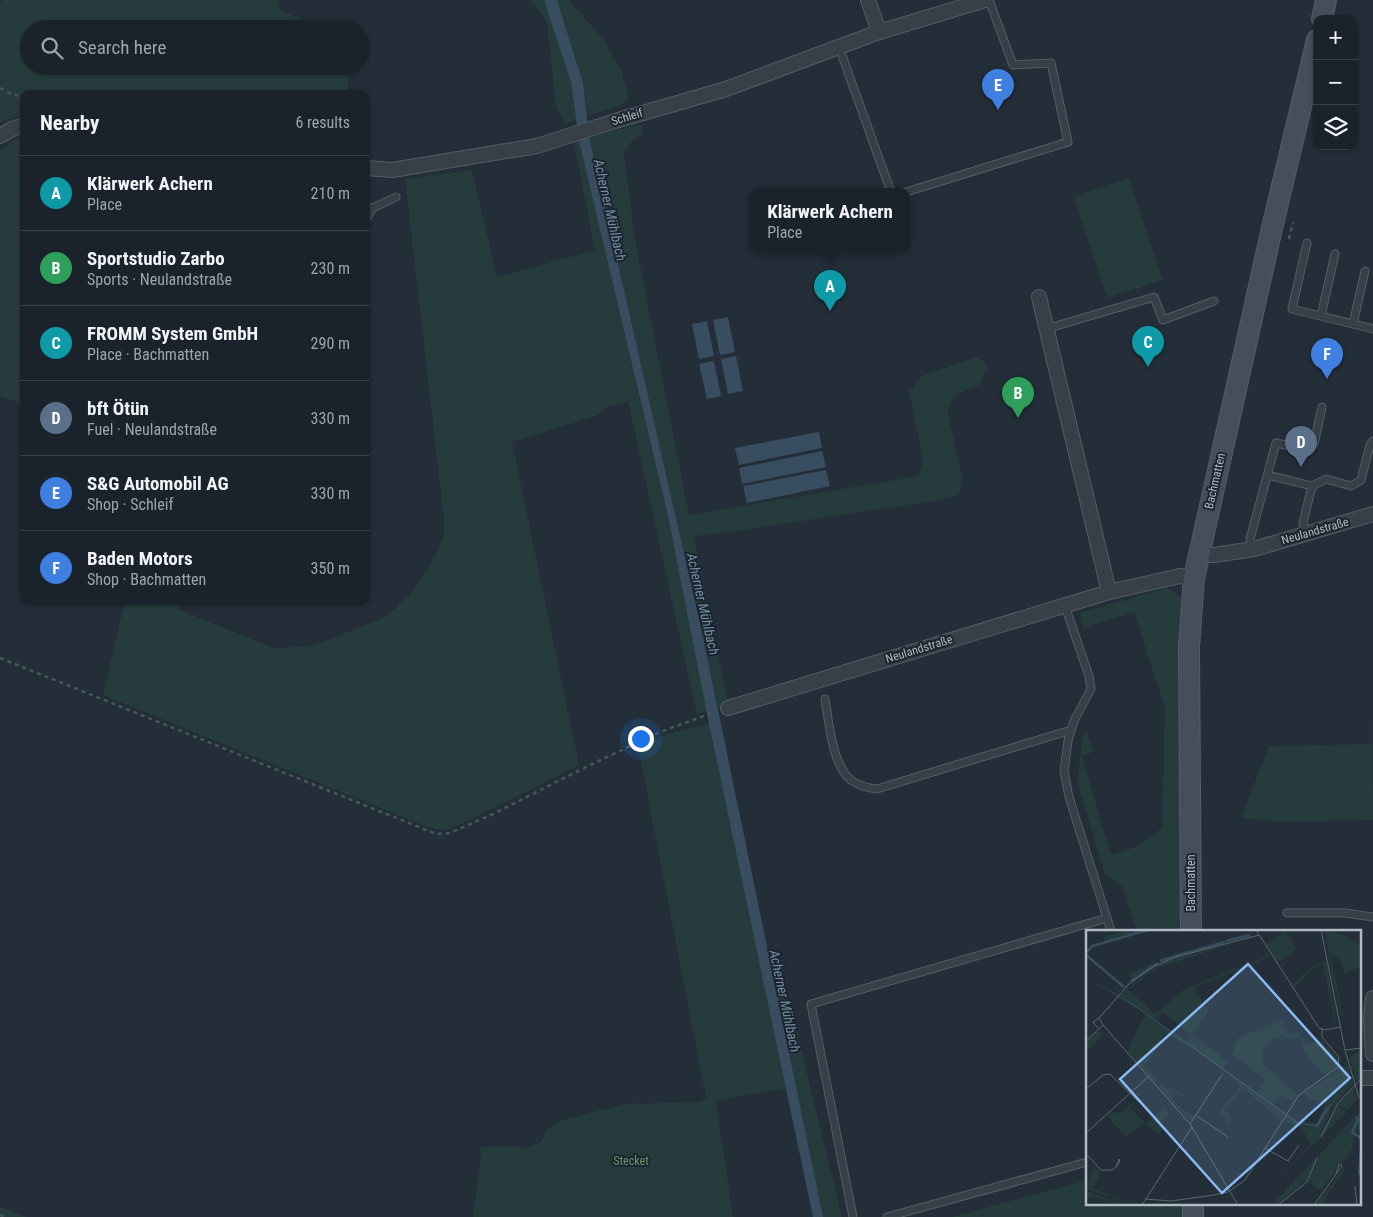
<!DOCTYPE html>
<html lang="en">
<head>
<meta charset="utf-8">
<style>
  body { margin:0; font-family:"Roboto Condensed",sans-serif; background:#272f37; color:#f1f3f6 }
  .controls { position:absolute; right:15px; top:15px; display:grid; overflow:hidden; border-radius:10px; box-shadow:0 1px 4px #0004 }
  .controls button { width:45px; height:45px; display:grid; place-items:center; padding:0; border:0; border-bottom:1px solid #383f47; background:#1a222b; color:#f1f3f6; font:25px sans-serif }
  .you { position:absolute; left:640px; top:738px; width:18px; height:18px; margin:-12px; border:4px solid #fff; border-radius:50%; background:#1a73e8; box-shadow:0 0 0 8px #1a73e833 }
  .badge { display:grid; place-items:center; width:32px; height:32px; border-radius:50%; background:#0b8043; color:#fff; font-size:16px; font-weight:700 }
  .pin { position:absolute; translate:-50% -41px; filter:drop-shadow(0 1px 2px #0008) }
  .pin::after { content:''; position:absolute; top:26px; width:18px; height:15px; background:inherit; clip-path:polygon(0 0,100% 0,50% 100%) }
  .popup { position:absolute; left:750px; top:188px; width:160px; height:65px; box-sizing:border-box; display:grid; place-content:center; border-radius:10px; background:#1a222b; filter:drop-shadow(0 1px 4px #0005); font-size:16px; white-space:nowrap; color:#9fa4a9 }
  .popup b { font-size:19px; color:#f1f3f6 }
  .popup::after { content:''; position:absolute; left:50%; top:100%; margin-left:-10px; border:10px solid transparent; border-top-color:#1a222b }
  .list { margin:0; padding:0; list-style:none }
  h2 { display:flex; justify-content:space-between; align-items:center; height:65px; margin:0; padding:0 20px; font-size:21px }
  h2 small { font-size:16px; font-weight:400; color:#9fa4a9 }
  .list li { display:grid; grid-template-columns:32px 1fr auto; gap:15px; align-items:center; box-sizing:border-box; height:75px; padding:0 20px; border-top:1px solid #383f47 }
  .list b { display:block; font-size:19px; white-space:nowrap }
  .list p { margin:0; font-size:16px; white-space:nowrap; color:#9fa4a9 }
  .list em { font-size:16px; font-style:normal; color:#9fa4a9 }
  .icon { flex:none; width:28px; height:28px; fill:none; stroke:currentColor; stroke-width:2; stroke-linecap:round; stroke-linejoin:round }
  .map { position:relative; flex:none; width:1373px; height:1217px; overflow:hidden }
  .search { position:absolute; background:#1a222b; box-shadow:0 1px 4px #0004; left:20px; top:20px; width:350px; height:55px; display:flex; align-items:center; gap:12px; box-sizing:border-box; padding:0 18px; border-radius:28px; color:#9fa4a9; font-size:19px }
  .panel { position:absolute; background:#1a222b; box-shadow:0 1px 4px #0004; left:20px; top:90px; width:350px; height:515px; border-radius:10px }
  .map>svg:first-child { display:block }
  .green { fill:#263b3b }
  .water { fill:#394d61 }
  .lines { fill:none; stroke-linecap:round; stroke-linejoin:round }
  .lane-casing { stroke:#555d67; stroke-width:9 }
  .street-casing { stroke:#555d67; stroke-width:16 }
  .secondary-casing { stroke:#555d67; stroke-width:22 }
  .path { stroke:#455859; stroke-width:2.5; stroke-dasharray:4 4; stroke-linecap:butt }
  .lane { stroke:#374049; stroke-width:7 }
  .street { stroke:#374049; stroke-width:14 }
  .secondary { stroke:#454f5c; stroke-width:20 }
  .labels { text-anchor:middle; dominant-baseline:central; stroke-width:4; stroke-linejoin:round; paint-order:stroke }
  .street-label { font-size:12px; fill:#b2bac5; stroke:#1c252e }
  .park-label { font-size:12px; fill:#6a9571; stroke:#1c252e }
  .water-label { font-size:14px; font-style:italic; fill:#738da7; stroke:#1c252e }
  .inset-river { fill:none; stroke:#394d61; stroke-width:2.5 }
  .inset-road { fill:none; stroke:#5c6671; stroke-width:1 }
  .view { fill:#8ab9f1; fill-opacity:0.15; stroke:#8ab9f1; stroke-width:2.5 }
  .inset-edge { fill:none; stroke:#b2bac5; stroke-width:2.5 }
</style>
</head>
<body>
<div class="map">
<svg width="1373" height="1217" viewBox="0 0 1373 1217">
  <rect width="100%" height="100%" fill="#232e39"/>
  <path class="green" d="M2,0H278L280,11L300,18L312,29H29V66H342L347,76L349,94H24V114L0,122V4Z
    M530,0H544L546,3L571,82L576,120L566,123L556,108L547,22Z
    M557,0H569L603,39L621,69L629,98L619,106L587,116L583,83Z
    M638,124L643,126V134L631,142L624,153L635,239L689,515L919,476L923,459L909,392L922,376L976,357L988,364L979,385L957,394L951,402L948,414L963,480L959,495L940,500L709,535L694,536L728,703L718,707L700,623L589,137Z
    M24,136V404L0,396V150L16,138Z
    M579,141L668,516L707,711L697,715L628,401L609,406L596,416L512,442L579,765L478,816L452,828L440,830L425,826L103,695L125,601H179L177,609L274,648L313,646L382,618L396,608L410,595L436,554L443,538L444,520L405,179L472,170L497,277L595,250L574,143Z
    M1129,178L1163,280L1107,298L1074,196Z
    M1166,588L1172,590L1181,597L1182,606L1183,931H1137L1123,887L1105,875L1077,781L1084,732H1087L1093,752L1082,756L1111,855L1136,847L1162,828L1165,708L1134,612L1083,628L1080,613Z
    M1372,693L1373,820L1278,822L1241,818L1269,746L1372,744Z
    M709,724L786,1088L716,1101L733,1217H473L481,1152L480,1147L507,1146L528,1148L542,1141L546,1130L563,1120L624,1104L700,1102L706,1098L638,746L666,734Z
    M773,977L785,984L842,1217H823Z
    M1087,1180V1203H1185V1217H952Z
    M0,1207L27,1217H0Z"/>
  <path class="water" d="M544,0H557L583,83L589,137L700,623L823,1217H813L709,724L668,516L579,141L571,82Z
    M728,317L735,352L720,355L713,320Z
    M707,321L714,356L699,359L692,324Z
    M736,356L743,391L728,394L721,359Z
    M714,361L721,396L707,399L699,364Z
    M819,432L822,448L739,465L735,448Z
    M822,451L826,467L742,484L739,468Z
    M826,470L830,486L747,503L743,486Z"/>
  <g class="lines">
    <defs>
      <path id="lane" d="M839,47L891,192
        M906,192L1068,142L1051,63L1013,65L989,0
        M366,207L373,208L366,219
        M373,208L396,197
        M1307,243L1292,309L1373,329
        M1321,316L1335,254
        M1353,324L1365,271
        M1046,329L1154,297L1163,320L1214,301
        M1267,475L1312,486
        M1306,534L1303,523L1312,486L1326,479L1351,486L1361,480L1370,445L1373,441
        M1254,549L1250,539L1276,443L1305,449L1314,444L1322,407
        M1065,606L1089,676L1091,689L1075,719L1071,730L1068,741L1064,771L1069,797L1111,931
        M825,699C829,722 832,765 851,780C859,786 868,788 877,789L1071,730
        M1287,913H1345L1373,917
        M853,1217L811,1004L1107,918
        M887,1217L1087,1162"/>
      <path id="street" d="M868,0L879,32
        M0,136L12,129L24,125
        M366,168L392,170L537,146L615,121L726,89L879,32L985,0
        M1039,297L1109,592
        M1198,554L1214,555L1254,549L1373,514
        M728,708L1109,592L1180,576L1194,578
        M1373,998L1371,1017L1373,1054
        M1359,1078H1373"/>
      <path id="secondary" d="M1322,19L1326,0
        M1191,931L1189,647L1194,578L1272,228L1317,40
        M1193,1203V1217"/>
    </defs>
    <use href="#lane" class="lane-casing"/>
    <use href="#street" class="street-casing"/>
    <use href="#secondary" class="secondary-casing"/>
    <path class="path" d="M0,88L9,93L24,97
      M1289,239L1293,222
      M0,658L436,834L450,833L493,814L586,767L660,732L715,712
      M0,1215L5,1217"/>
    <use href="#lane" class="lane"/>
    <use href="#street" class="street"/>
    <use href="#secondary" class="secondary"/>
  </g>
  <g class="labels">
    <g class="street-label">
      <text transform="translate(627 117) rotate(-17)">Schleif</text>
      <text transform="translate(1215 481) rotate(-77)">Bachmatten</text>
      <text transform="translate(1315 531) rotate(-16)">Neulandstraße</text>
      <text transform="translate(919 649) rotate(-17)">Neulandstraße</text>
      <text transform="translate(1191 883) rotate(-90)">Bachmatten</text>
    </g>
    <g class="park-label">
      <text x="631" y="1161">Stecket</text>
    </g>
    <g class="water-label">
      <text transform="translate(610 210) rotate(77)">Acherner Mühlbach</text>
      <text transform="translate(703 604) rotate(77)">Acherner Mühlbach</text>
      <text transform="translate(785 1001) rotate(78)">Acherner Mühlbach</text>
    </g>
  </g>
  <g transform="translate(1086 930)">
    <rect width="275" height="275" fill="#232e39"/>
    <path d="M44,0H64L18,11L19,6ZM238,0L260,6L275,15V37L259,44L254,30L243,24ZM200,1L211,20L191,33L180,14ZM171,8L219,82L183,27L107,58L123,81L106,104L142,132L137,140L99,112L105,105L77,82L69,90L33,66L66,38L91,28L151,12L68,39L42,60L69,84L97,60L181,26ZM136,11L139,12L73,31L88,24ZM244,25L254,71L257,96L242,26ZM240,30L250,89L247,95L237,97L247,93L248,88L237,33L221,43L210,57H205L219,42ZM70,31L72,33L30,64L0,47L30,63L46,49L43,46L46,42ZM59,84L110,121L80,103L59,136L70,148L72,156L75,154L98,165L101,170L89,161L86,168L96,179L107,186L112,181L106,191L103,190L41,122ZM196,91L202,104L212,102L220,115L235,109L252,128L251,136L238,146L218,121L214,108H198L196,106L184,110L176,122L178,135L211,165L206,171L194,164L188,174L198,183L138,141L172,163L179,149L146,125L153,107ZM13,100L21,105L41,125L18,103L0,123V113L9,102H14ZM275,120V147L270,151L264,127ZM258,133H261L266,154L249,174L239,179L230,195H217L204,188L200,185L211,191L230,193L240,172L225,170L217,163L249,143L254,135L260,137ZM138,142L198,184L194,190L157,158L138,180L146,187L141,197V189L133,182L154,156ZM267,158L271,170L262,180L252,175ZM50,169L43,181H48L59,193L40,207L21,186L25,182L35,183ZM248,175L233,207L251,177L261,182L170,269L225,215L215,197L197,191L200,186L216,196L232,197L241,179ZM80,176L83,184L74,193L78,198L72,204L60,193ZM274,181L275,198L268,206L266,219L256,234L251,233L248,243L235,260L222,252L233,228L220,251L190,275H186ZM8,236L14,241L8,258L1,255ZM257,238L259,240L240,267L239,275H230ZM0,256L49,275L0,259ZM0,261L37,275L6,267L0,269Z" fill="#263b3b"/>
    <path d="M0,47L50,76L213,193L230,195L239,179L245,174L262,180L245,175L232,197L212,194L51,78Z" fill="#394d61"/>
    <path class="inset-river" d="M140,11L164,5M0,23L6,16L62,0M0,25L38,57M74,31L139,12M45,51L72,33M270,187L272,190L266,202L275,208M273,245L275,222"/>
    <path class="inset-road" d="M170,0L233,98L239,100L254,97M235,0L259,120L273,168M13,88L43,54L67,37L90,27L173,5M17,95L104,194L152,275M0,111L17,95L13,88L7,92L12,98M259,120L275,118M0,159L17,145L24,144L54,173M111,186L142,207M104,194L137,143M0,203L62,147M235,207L252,173L275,149M179,218L202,231L213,215M0,224L15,240H26L30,237L34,232L33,229L30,237M269,256L271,275M59,269L85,271L128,265L142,262L159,250L213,165L252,137L253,127L236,107V98M56,275L106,197M192,275L221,252L231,228M228,275L256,236L253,234L250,244"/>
    <path class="view" d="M162,34L264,148L136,263L34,149Z"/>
    <rect width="275" height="275" class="inset-edge"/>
  </g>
</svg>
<div class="controls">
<button>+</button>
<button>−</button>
<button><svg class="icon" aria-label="layers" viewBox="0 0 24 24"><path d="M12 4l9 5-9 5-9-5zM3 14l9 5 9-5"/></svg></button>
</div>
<div class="you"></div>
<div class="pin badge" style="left:830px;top:311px;background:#0f9aa8">A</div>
<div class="popup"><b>Klärwerk Achern</b>Place</div>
<div class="pin badge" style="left:1018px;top:418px;background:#2e9e5b">B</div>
<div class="pin badge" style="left:1148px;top:367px;background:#0f9aa8">C</div>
<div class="pin badge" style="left:1301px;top:467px;background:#5c6f8a">D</div>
<div class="pin badge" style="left:998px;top:110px;background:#3f7fe0">E</div>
<div class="pin badge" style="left:1327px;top:379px;background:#3f7fe0">F</div>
<div class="search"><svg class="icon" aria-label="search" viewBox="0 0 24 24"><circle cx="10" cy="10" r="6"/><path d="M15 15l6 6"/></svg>Search here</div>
<section class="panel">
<h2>Nearby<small>6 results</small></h2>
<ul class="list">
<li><span class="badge" style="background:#0f9aa8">A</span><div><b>Klärwerk Achern</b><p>Place</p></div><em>210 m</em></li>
<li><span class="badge" style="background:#2e9e5b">B</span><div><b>Sportstudio Zarbo</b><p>Sports · Neulandstraße</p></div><em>230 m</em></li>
<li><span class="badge" style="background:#0f9aa8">C</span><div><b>FROMM System GmbH</b><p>Place · Bachmatten</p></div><em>290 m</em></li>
<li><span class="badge" style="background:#5c6f8a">D</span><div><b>bft Ötün</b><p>Fuel · Neulandstraße</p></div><em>330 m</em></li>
<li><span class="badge" style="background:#3f7fe0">E</span><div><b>S&amp;G Automobil AG</b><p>Shop · Schleif</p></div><em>330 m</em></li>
<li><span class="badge" style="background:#3f7fe0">F</span><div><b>Baden Motors</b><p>Shop · Bachmatten</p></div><em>350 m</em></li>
</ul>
</section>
</div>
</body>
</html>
